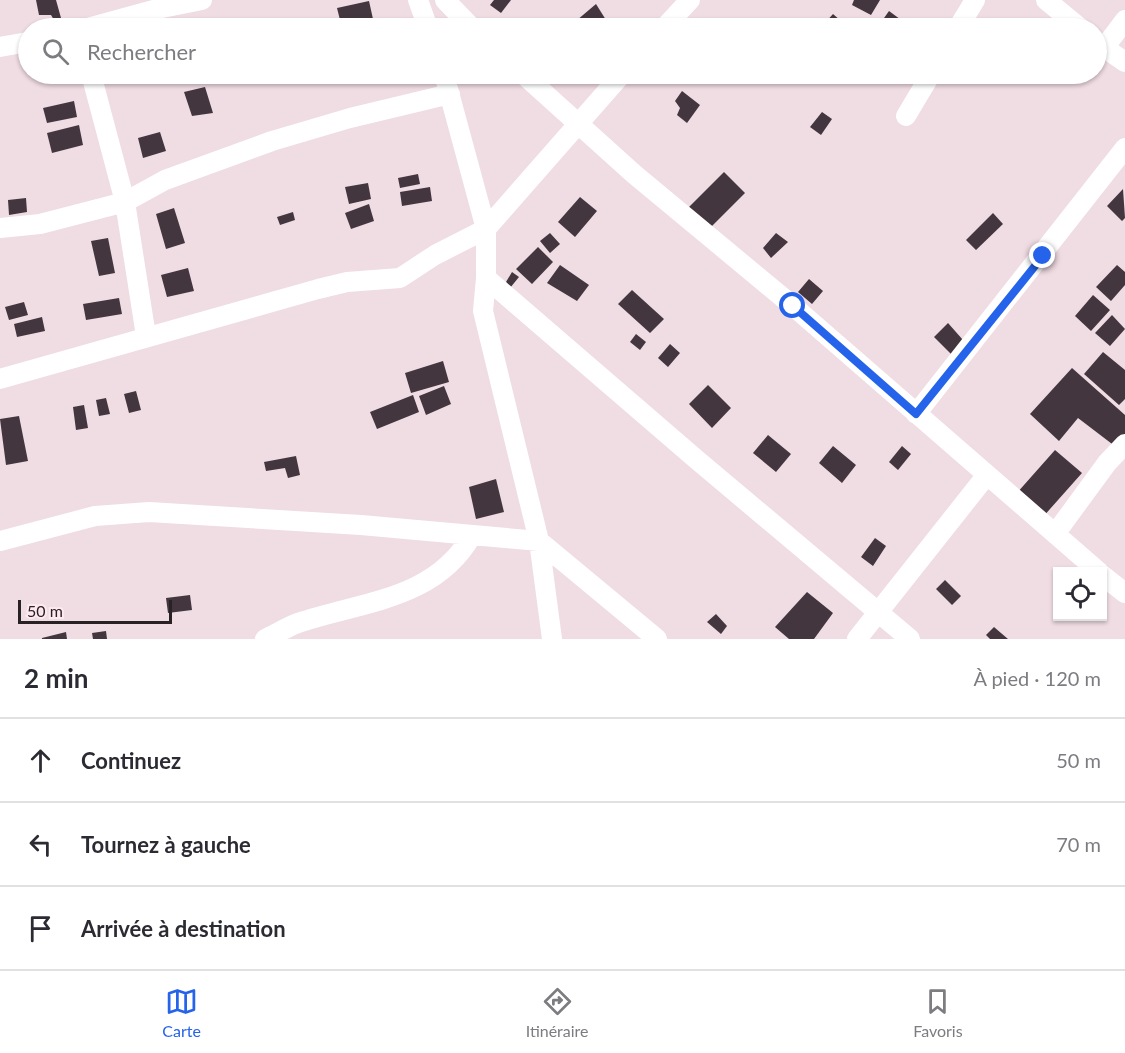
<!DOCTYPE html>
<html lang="fr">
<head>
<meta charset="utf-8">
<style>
  body { margin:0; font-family:Lato,sans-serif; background:#f7f7f7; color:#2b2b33 }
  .controls { position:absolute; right:18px; bottom:18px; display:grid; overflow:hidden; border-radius:0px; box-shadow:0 2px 4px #0004 }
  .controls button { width:54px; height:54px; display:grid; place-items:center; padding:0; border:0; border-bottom:2px solid #e1e1e2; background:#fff; color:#2b2b33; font:30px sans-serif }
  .scale { position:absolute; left:18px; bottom:15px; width:154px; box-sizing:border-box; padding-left:6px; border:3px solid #292225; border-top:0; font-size:16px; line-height:21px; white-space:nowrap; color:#292225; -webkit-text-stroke:4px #fee9f0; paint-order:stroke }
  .stop { position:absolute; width:18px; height:18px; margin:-14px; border:4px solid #2563eb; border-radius:50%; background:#fff }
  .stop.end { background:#2563eb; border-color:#fff; box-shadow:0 2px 6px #0008 }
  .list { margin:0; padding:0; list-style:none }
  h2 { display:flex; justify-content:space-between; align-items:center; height:78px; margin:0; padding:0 24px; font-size:26px }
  h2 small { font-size:20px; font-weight:400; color:#7c7c81 }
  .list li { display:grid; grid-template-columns:39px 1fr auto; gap:18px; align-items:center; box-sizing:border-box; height:84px; padding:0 24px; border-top:2px solid #e1e1e2 }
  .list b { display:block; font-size:22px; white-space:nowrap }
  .list em { font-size:20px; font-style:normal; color:#7c7c81 }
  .icon { flex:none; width:33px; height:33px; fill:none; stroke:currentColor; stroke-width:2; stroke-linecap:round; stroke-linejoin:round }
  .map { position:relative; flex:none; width:1125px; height:639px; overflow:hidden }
  .search { position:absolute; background:#fff; box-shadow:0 2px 4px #0004; left:18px; right:18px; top:18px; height:66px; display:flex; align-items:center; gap:15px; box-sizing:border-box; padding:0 21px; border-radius:33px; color:#7c7c81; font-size:22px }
  .sheet { height:330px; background:#fff }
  nav { display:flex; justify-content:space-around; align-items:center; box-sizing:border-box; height:84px; border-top:2px solid #e1e1e2; background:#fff; font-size:16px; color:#7c7c81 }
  nav a { display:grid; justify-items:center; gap:3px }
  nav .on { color:#2563eb }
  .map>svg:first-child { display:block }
  .building { fill:#43363f }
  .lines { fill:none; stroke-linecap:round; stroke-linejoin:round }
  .minor { stroke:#fff; stroke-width:20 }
  .route { stroke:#2563eb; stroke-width:8 }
</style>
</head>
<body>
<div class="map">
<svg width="1125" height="639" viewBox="0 0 1125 639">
  <rect width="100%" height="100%" fill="#f0dce3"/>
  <path class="building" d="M36,0H56L61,18L54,20L51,15H39Z
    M494,0H511L501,13L490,5Z
    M854,0H880L871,15L852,5Z
    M369,1L375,28H342L337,8Z
    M596,4L606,20L599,26L601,28H572L570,26Z
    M889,11L912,28H877Z
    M833,14L849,28H829L824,24Z
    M205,87L213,113L192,116L184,92Z
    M682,91L700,105L687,123L677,115L680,108L675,101Z
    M74,101L77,117L47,123L43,108Z
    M822,112L832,119L821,135L810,127Z
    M79,125L83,145L52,153L47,133Z
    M160,132L166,151L143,158L138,138Z
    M724,172L745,193L708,230L687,209Z
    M418,174L420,184L400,188L398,178Z
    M368,183L371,199L349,204L345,187Z
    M430,187L432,201L402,206L400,192Z
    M1123,189L1125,218L1122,221L1107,206Z
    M580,197L597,211L575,237L558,222Z
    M26,198L27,212L9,215L8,200Z
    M369,204L374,221L351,229L345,213Z
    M174,208L185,243L166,249L156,214Z
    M293,212L295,220L280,225L277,217Z
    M993,213L1003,224L976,250L966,240Z
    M550,233L560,244L550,253L540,241Z
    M776,233L788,242L771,258L763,248Z
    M108,238L115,273L99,276L91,241Z
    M538,247L553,262L532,284L516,269Z
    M560,265L589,285L577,301L547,283Z
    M1117,265L1125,272V285L1111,301L1096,287Z
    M188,268L194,291L167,297L161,275Z
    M512,272L519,277L510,288L506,282Z
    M809,279L823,291L812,304L798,292Z
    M632,290L664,319L650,333L618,304Z
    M1093,295L1110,310L1091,331L1075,316Z
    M119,298L122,314L86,320L83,304Z
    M24,302L28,315L9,320L5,307Z
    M1112,315L1125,329L1110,346L1095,333Z
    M42,317L45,331L17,337L14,324Z
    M948,323L963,340L955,358L934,337Z
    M636,334L646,342L640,350L630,342Z
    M670,344L680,353L668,367L658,358Z
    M1103,352L1125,370V399L1119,405L1084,374Z
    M443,361L449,382L411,393L405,373Z
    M1072,368L1125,415V437L1116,447L1078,418L1059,441L1030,414Z
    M708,385L731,408L712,428L689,404Z
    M444,386L451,404L426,415L419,396Z
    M136,391L141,410L129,413L124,394Z
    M413,395L419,412L377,429L370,412Z
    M106,398L110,414L99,416L96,400Z
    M84,405L88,428L76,430L73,407Z
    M19,416L28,461L6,465L0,419Z
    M768,435L791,454L776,472L753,453Z
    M833,446L856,465L842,483L819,463Z
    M902,446L911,454L898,470L889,462Z
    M1055,450L1082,473L1042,518L1015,495Z
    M296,456L300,475L288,478L285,468L266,471L264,462Z
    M496,479L504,512L476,519L469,487Z
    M875,538L886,546L873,566L861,557Z
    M945,580L961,596L952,605L936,589Z
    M807,592L833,613L814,639H789L775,627Z
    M190,595L192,610L168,613L166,598Z
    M716,614L727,626L721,634L707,622Z
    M994,627L1008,639H990L986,635Z
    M106,631L107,639H93L92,633Z
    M66,632L67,639H42V638Z"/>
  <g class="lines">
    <path class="minor" d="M418,0L428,28
      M445,0L472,28
      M1046,0L1080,28
      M88,28L157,9L202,0
      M664,28L690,0
      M958,28L975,0
      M1096,42L1125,62
      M0,47L28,42
      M1104,48L1125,20
      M91,74L125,202L146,336
      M444,74L486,229V278L483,311L539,541L552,639
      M523,74L634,174L793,306L1099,572
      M906,116L931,74
      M0,228L40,224L125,202L165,180L272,141L350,118L450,94
      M486,278L696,459L910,639
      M0,379L318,289L347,282L400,278L435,255L486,229L622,74
      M916,414L1125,148
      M1055,534L1107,463L1125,444
      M0,541L95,516L149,512L361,525L539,541L657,639
      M1102,575L1125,593
      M265,639C276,634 287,627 298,623C363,601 435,600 472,535
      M857,639L986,476"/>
  </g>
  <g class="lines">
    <path class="route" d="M793,306L916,414L1043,256"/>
  </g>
</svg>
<div class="controls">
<button><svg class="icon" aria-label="locate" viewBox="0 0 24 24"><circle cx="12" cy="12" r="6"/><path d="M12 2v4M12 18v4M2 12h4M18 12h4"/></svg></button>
</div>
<div class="scale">50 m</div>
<div class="stop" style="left:793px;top:306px"></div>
<div class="stop end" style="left:1043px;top:256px"></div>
<div class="search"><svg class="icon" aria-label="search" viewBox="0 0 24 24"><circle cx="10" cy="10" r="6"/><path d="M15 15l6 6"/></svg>Rechercher</div>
</div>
<section class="sheet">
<h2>2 min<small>À pied · 120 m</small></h2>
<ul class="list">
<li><svg class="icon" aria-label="ahead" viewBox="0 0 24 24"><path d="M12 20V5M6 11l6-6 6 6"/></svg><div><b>Continuez</b></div><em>50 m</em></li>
<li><svg class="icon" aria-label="left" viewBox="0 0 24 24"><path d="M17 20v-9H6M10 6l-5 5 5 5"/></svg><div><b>Tournez à gauche</b></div><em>70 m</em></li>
<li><svg class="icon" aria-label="arrive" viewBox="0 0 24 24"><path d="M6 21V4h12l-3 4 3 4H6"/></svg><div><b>Arrivée à destination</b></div></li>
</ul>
</section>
<nav>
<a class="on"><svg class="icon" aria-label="map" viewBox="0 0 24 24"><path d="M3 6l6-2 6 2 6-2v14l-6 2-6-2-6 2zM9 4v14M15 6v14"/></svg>Carte</a>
<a><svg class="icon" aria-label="directions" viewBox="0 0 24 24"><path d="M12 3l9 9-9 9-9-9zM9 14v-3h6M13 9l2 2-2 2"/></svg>Itinéraire</a>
<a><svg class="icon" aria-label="saved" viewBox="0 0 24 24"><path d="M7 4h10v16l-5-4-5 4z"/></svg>Favoris</a>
</nav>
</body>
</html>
